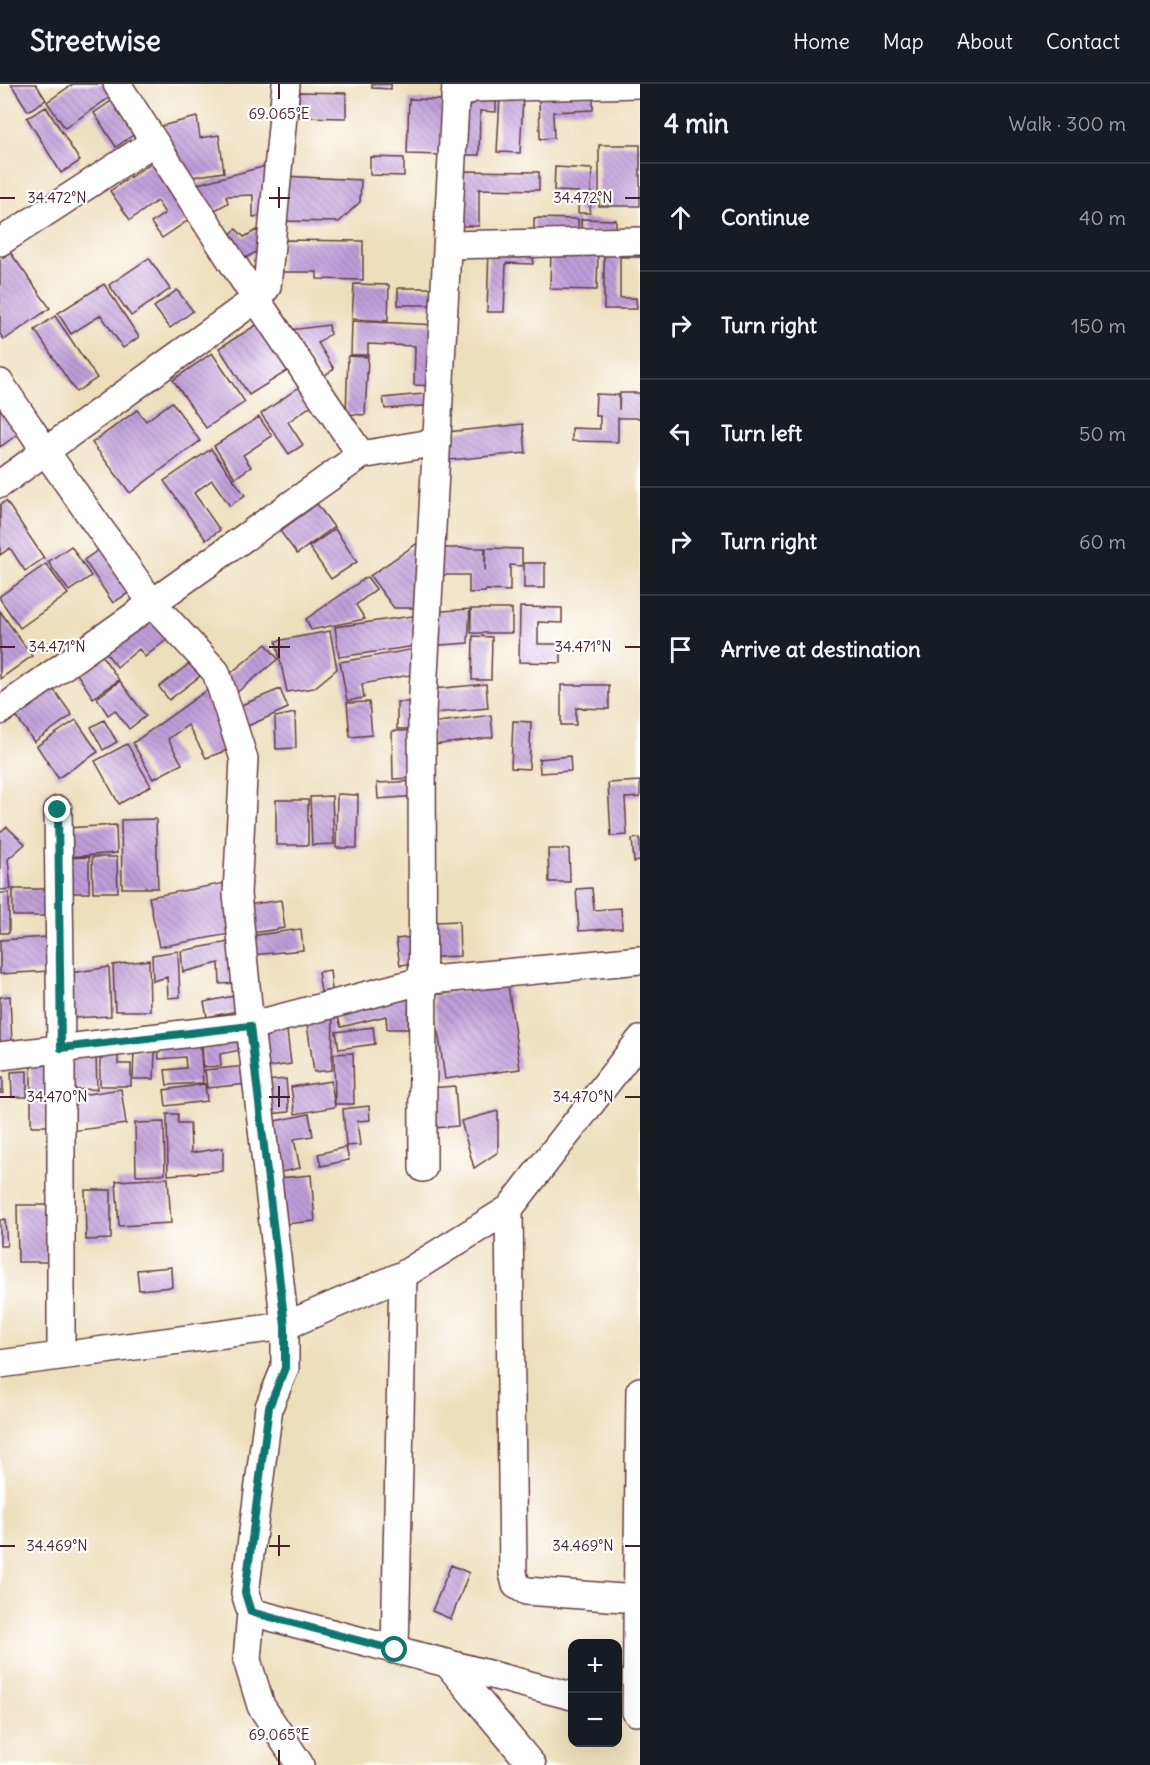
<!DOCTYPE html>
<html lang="en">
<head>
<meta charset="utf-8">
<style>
  body { margin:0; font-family:Delius,sans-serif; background:#20242c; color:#f1f3f6 }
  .controls { position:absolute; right:18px; bottom:18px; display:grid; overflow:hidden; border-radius:12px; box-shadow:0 6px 24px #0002 }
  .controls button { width:54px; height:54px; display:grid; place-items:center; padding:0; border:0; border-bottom:2px solid #363941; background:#171b24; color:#f1f3f6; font:30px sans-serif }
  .stop { position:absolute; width:18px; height:18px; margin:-14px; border:4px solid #0f766e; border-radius:50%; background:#fff }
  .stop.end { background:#0f766e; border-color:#fff; box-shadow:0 2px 6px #0008 }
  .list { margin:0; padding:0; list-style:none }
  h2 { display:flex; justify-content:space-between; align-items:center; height:78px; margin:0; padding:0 24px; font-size:26px }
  h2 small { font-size:20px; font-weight:400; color:#9ea1a6 }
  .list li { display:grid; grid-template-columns:39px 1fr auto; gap:18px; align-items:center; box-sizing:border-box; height:108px; padding:0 24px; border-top:2px solid #363941 }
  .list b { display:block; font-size:22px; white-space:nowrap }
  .list em { font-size:20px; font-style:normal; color:#9ea1a6 }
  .icon { flex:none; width:33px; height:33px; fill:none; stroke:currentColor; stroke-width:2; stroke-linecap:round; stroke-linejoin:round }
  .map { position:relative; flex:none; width:640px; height:1681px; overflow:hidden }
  header { display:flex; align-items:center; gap:36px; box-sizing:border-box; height:84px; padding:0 30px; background:#171b24; border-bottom:2px solid #363941 }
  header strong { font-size:28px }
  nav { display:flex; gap:33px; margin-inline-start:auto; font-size:21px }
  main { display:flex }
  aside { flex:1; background:#171b24 }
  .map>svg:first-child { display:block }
  .building { fill:url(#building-back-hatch) }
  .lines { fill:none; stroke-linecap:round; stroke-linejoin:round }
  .street-casing { stroke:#623c41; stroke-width:30 }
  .street { stroke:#fff; stroke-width:27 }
  .route { stroke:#0f766e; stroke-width:8 }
  .ticks { fill:none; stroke:#4a1f2b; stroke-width:2 }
  .ticks-label { font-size:15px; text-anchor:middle; fill:#4a1f2b; stroke:#fff; stroke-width:4.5; stroke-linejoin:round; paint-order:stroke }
</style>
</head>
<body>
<header>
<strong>Streetwise</strong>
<nav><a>Home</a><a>Map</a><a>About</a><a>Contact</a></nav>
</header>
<main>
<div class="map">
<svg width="640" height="1681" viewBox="0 0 640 1681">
  <defs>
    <pattern id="building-back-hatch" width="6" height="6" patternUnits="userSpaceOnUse" patternTransform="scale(1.5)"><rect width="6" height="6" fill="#bf9cd9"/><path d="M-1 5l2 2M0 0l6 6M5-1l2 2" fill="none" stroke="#9d7fb0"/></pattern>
  </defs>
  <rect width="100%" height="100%" fill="#fff"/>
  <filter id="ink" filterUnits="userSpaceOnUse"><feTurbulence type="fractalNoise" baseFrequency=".0167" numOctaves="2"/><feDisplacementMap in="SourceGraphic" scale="12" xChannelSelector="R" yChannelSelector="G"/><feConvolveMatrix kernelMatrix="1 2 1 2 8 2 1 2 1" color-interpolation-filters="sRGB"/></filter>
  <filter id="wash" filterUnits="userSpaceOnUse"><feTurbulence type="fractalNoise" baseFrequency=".008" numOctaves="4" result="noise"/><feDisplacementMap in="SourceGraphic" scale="24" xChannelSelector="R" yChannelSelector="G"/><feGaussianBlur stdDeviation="1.35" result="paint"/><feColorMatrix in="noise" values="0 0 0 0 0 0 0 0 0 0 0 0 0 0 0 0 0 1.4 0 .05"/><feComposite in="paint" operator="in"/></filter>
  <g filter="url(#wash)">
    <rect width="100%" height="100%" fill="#eddfbc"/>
    <g id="blocks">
      <path class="building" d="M11,0H36L46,16L28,27Z
        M73,0H105L113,11L65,44L47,18Z
        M372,0H391V5L372,4Z
        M299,8L346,9V34L299,33Z
        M593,10V26L553,28L554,54L540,55L539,11Z
        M500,13L523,14L520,69L497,68Z
        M114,15L136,49L116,63L94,29Z
        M409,15L443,16L442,71L407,70Z
        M463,16H496V28L480,27L479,71H462Z
        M46,23L80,77L61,89L27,34Z
        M197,33L200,54L219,51L224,88L185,94L157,43Z
        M599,61H640V122H599Z
        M370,73L404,74V92L370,91Z
        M154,77L193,133L162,154L151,139L165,129L157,117L130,136L110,107Z
        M270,81L268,131L253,133V111L226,112L228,119L208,130L190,102Z
        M555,83L592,85L590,129H578L579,108L554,107Z
        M460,87L539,88V106L479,105V142H460Z
        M282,92L361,96L360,118L339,138L281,137Z
        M534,134L578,135V149H534Z
        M581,135L616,136V148H581Z
        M236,145L244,153L257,146L266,162L244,175L227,153Z
        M281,156L363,157V196L317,195V188H281Z
        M604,161H640V173H620V214H636L637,225H604Z
        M489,163L534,164L533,180L506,179L504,228H487Z
        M551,164L598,165L597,206L550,205Z
        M10,168L50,224L4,256L0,250V176Z
        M149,174L170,205L131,232L109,201Z
        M104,200L139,253L123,264L101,231L71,250L58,229Z
        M354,200L389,201L388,237L352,235Z
        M398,204H439V221H398Z
        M177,206L193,227L170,244L154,223Z
        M55,232L97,294L76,308L35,246Z
        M263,237L292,284L249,311L219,264Z
        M352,237L439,241L436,302L414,301L415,262L368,260V271H351Z
        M329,241L330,250L318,259L334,285L321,294L289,246Z
        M212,269L245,318L206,344L173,296Z
        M348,272L368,273L365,331L346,330Z
        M305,299L318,317L288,338L303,361L289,370L261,330Z
        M433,309L434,321L385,325L383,314Z
        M620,309H640V334H618V358L572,357V344L600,345V332H595L596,310L619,311V326Z
        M172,318L200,357L130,409L92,359L137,326L146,337Z
        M0,321L25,345L0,363Z
        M259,333L272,352L243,371L251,383L235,394L214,362Z
        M523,340L526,369L449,376L447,348Z
        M211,365L245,411L230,422L212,396L194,409L220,446L206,456L164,397Z
        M6,417L44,474L25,487L10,464L0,471V421Z
        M317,420L334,443L297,470L280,447Z
        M335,445L357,478L331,495L309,463Z
        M425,454L423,524H394L370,492Z
        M71,462L91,492L69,507L48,478Z
        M104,462L133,506L113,519L84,476Z
        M440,464H485V487L486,464L522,465V482L510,481V507L486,506L485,508L469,509V491H440Z
        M524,479H545V504H524Z
        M46,480L68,510L20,544L0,515V512Z
        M367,493L376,505L356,521L365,535L311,546L306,535Z
        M520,523L562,524V539L538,538V560H561V579L519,578Z
        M470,525L468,559L428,562L430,528Z
        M471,525H512V549H471Z
        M0,527L32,572L0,595Z
        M419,531L423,561L339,573L335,543Z
        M154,533L170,553L145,573L139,565L117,583L106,569Z
        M330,547L337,585L314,604L287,608L276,557Z
        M473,552L492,553L491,596H472Z
        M266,560L278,575L230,614L226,593Z
        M415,565L420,589L362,600L364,614L347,617L340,578Z
        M100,569L119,596L93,614L75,587Z
        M190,579L200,592L169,616L159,603Z
        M120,597L146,632L129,645L115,626L108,631L97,614Z
        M49,599L72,631L34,658L11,625Z
        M486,600L488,624L435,629L433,605Z
        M561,601H609V625L576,624V641H561Z
        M210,604L230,665L206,674L188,641L168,655L182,680L153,695L133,659Z
        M280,605L288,624L241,645L232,625Z
        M369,618L372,651L350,653L347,619Z
        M397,618H416L417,645H397Z
        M295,629L296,664L276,665L275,633Z
        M491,631L493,653L434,661L431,639Z
        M76,636L98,668L58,694L37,662Z
        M104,636L117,658L103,666L91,643Z
        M513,637L531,638L529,685L511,684Z
        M392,647H414L415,694L393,695Z
        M127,660L151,702L119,720L95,677Z
        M570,672L571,687L540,689L539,675Z
        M416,697L417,712L378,715L377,699Z
        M640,697V713L625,714L627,751L611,752L608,699Z
        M337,710L358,711L357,764H336Z
        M332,712L334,760L312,761L310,713Z
        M276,716H308V761H276Z
        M156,735L158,804H122L121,736Z
        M116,741L117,769L68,773L66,744Z
        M7,743L25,760L8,775L11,805L0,806V748Z
        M640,754V777L634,778L632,755Z
        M548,765H569L570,798H549Z
        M89,773V809H62V774Z
        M92,773H117L118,808H93Z
        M225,799L235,849L159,863L149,813Z
        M592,804L594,826L621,824L622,844L579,847L576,805Z
        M13,805H53V832H13Z
        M0,809H9V849H0Z
        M281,816L285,844L245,850L241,822Z
        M459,837L460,872L436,873L435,838Z
        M301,845L303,866L252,871L250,852Z
        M48,853L50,887L0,890V856Z
        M414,853L418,879L400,881L396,855Z
        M234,857L237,899L220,900L219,879L183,888L181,867Z
        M178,867L180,913L168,914L167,893L153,897L152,871Z
        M149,876L150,927H115L113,881Z
        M109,883L111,932L72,934L71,889Z
        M330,886L332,906L321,908L318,888Z
        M508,901L520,985L445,995L433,911Z
        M409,904L408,945H387L386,932L341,943L336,926Z
        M239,911L242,926L207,933L204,918Z
        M10,912L12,961H0V913Z
        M333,928L332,986L314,988L306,933Z
        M286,939L291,980L263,984L258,942Z
        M373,943L375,960L339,965L336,948Z
        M245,947L246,965L220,970L221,982L203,983L202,953Z
        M200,954L203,999L167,1001L165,986L186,984L185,973L159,975L158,962Z
        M134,965L155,966L154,995H133Z
        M64,968H96L97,1005L64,1006Z
        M100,968H118V980H131V1002H100Z
        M353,969L354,1020H335L334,970Z
        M31,981H54V1042H31Z
        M247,982L249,1000L207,1004L205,986Z
        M27,987V1013H12L11,988Z
        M0,993H3V1009H0Z
        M286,995L289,1028L269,1030L266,997Z
        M331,997L335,1023L295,1030L291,1003Z
        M205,1000L207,1017L166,1022L164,1006Z
        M455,1002L458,1042L434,1044L430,1004Z
        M121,1005L126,1040L71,1047L67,1013Z
        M369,1022L370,1036L357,1037L360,1061L346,1062L343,1025Z
        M498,1027V1068L474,1084L461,1037Z
        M167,1030H178V1039H190L191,1069L223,1064V1087L168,1091Z
        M309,1030L313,1052L294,1055L300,1084L281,1088L270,1038Z
        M164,1038L165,1090L136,1091L135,1039Z
        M346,1063L349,1076L321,1082L318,1070Z
        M311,1091L315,1137L284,1140L279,1094Z
        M168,1094L171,1139L119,1142L116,1097Z
        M85,1106H111V1155L86,1156Z
        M17,1121H50L51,1178H18Z
        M5,1135L7,1162H0V1136Z
        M171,1183L172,1203L139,1206L137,1186Z
        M451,1481L469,1489L451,1535L432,1527Z"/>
    </g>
  </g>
  <g filter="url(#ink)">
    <use href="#blocks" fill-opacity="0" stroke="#623c41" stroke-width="1.5"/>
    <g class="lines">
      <defs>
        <path id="street" d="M117,0L256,215L361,371
          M455,13L473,4L640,0
          M0,158L154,58
          M448,161L640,157
          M0,299L46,368L152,519L216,588L244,675L237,810L250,942L285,1242V1284L269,1323L245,1509L251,1528L247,1576L261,1622L300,1681
          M0,400L256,215L267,203L286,0
          M0,627L361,371L437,358
          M58,726L61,964V1272
          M0,972L250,942L421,897L640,876
          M423,1084L422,628L456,0
          M509,1125L513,1489L516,1501L526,1507L637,1515
          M0,1280L285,1242L403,1191L509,1125L640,956
          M251,1528L572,1612
          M395,1566L403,1191
          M447,1579L532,1681
          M636,1628L640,1307"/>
      </defs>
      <use href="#street" class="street-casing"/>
      <use href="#street" class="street"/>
    </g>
  </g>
  <g class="lines" filter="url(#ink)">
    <path class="route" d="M58,726L61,964L250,942L285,1242V1284L269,1323L245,1509L251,1528L395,1566"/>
  </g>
  <path class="ticks" d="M279,0V15M279,103V124M0,114H15M269,114H290M625,114H640M279,553V574M0,563H15M269,563H290M625,563H640M279,1002V1023M0,1013H15M269,1013H290M625,1013H640M279,1451V1472M0,1462H15M269,1462H290M625,1462H640M279,1666V1681"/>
  <g class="ticks-label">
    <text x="279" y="35">69.065°E</text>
    <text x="57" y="119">34.472°N</text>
    <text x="583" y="119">34.472°N</text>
    <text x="57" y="568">34.471°N</text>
    <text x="583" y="568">34.471°N</text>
    <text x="57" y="1018">34.470°N</text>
    <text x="583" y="1018">34.470°N</text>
    <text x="57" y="1467">34.469°N</text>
    <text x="583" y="1467">34.469°N</text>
    <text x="279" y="1656">69.065°E</text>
  </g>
</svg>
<div class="controls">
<button>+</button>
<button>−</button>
</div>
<div class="stop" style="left:395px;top:1566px"></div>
<div class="stop end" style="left:58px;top:726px"></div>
</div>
<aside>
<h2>4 min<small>Walk · 300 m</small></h2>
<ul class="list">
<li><svg class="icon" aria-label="ahead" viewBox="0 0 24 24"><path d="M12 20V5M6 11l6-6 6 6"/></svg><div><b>Continue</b></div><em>40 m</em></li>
<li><svg class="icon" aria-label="right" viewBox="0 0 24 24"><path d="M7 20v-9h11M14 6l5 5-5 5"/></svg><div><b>Turn right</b></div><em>150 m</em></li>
<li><svg class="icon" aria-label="left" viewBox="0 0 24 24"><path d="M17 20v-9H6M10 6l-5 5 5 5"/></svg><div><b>Turn left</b></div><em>50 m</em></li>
<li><svg class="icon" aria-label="right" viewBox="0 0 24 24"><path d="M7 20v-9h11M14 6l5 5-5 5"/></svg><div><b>Turn right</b></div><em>60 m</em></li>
<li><svg class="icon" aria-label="arrive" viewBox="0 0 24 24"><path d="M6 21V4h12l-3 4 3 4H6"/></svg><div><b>Arrive at destination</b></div></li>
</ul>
</aside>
</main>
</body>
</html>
